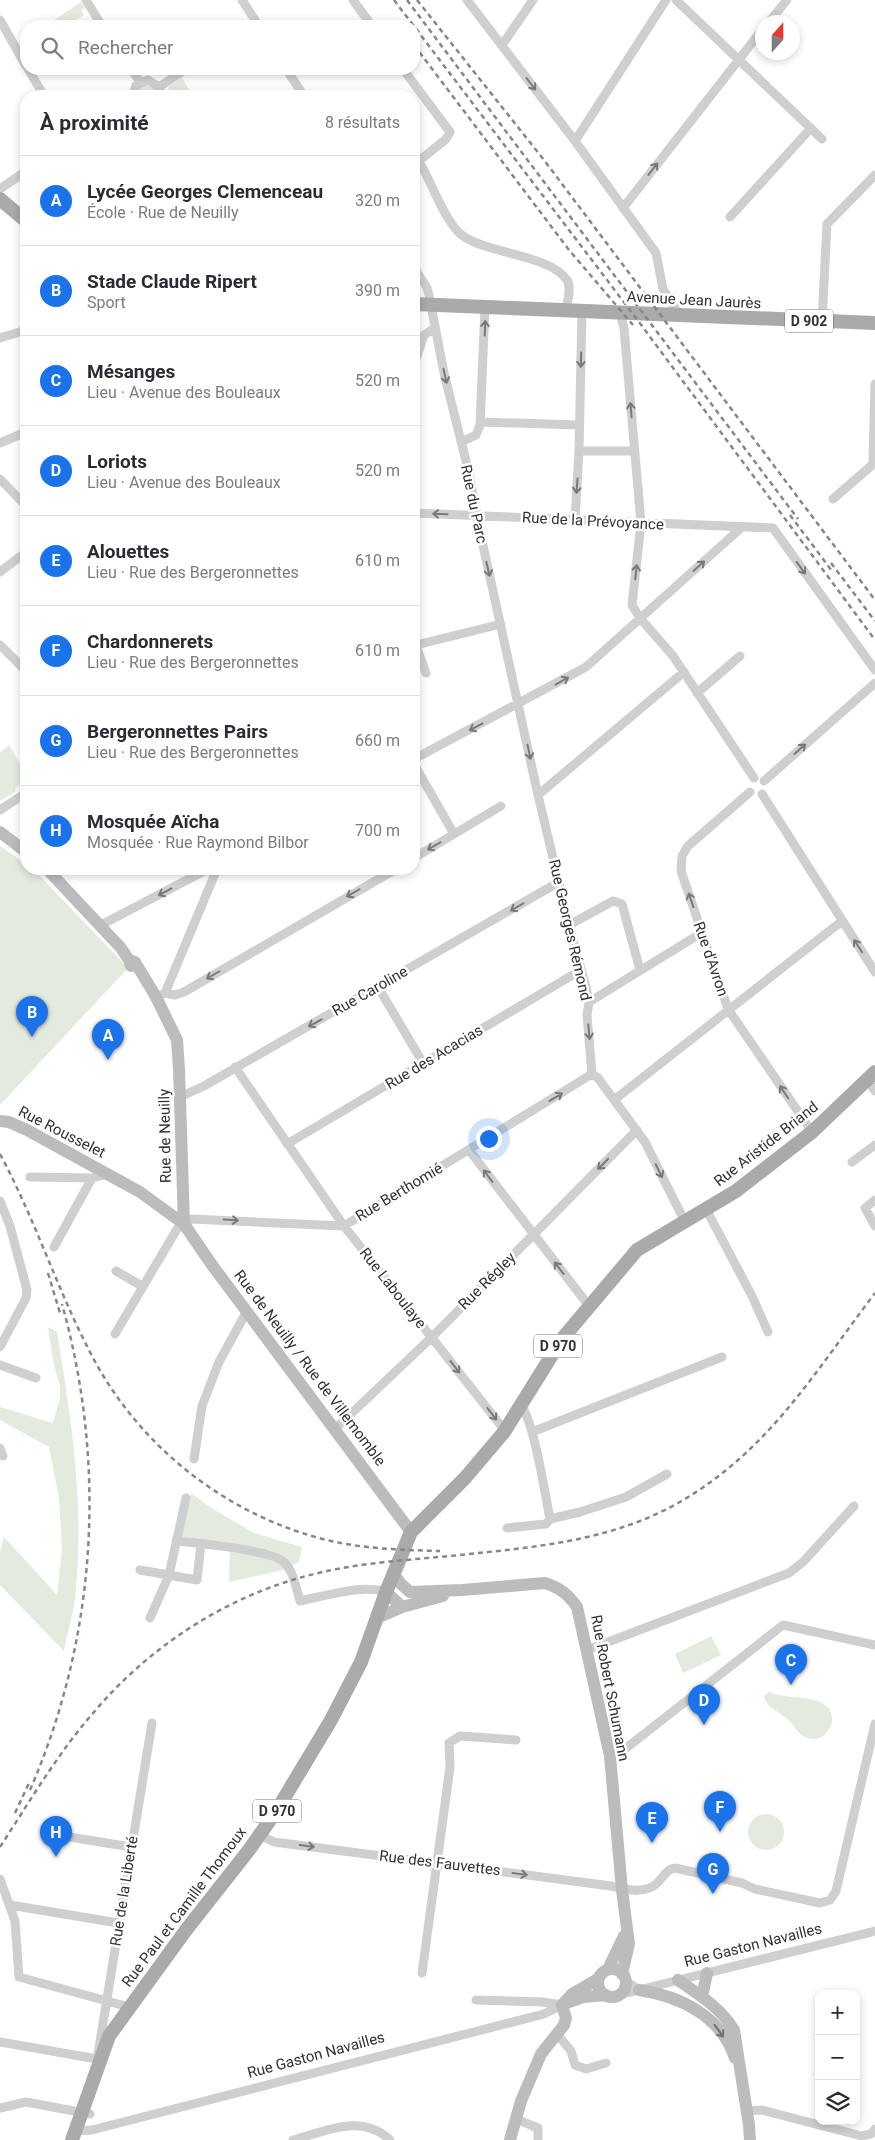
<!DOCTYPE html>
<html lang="fr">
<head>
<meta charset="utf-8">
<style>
  body { margin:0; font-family:Roboto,sans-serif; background:#f7f7f7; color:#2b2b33 }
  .controls { position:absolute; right:15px; bottom:15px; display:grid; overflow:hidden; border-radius:10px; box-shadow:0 2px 8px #0003 }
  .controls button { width:45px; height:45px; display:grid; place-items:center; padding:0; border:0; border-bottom:1px solid #e1e1e2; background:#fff; color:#2b2b33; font:25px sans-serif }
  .compass { position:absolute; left:755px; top:15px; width:45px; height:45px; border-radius:50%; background:#fff; box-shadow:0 2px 8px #0003; rotate:21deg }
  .you { position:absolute; left:488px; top:1138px; width:18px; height:18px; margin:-12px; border:4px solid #fff; border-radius:50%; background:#1a73e8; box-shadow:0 0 0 8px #1a73e833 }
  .badge { display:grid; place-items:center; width:32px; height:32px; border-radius:50%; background:#1a73e8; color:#fff; font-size:16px; font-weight:700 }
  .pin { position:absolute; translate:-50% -41px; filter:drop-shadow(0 1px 2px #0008) }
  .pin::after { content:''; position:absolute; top:26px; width:18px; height:15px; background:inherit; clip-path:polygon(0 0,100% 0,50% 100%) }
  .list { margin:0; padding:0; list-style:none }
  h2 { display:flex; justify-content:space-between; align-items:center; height:65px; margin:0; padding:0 20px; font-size:21px }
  h2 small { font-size:16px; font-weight:400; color:#7c7c81 }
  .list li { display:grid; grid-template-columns:32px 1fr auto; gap:15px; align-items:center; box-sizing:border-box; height:90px; padding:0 20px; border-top:1px solid #e1e1e2 }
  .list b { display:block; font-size:19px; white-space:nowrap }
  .list p { margin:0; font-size:16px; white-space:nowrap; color:#7c7c81 }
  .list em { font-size:16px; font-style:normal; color:#7c7c81 }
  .icon { flex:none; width:28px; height:28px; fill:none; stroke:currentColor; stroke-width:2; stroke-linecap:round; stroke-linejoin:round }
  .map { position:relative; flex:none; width:875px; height:2140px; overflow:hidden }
  .search { position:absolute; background:#fff; box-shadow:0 2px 8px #0003; left:20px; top:20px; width:400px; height:55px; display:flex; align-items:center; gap:12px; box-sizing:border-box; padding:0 18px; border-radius:20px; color:#7c7c81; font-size:19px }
  .panel { position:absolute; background:#fff; box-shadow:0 2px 8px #0003; left:20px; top:90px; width:400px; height:785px; border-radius:20px }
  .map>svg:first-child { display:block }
  .green { fill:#e3ebdf }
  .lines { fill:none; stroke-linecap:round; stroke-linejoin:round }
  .street { stroke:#cfcfcf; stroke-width:9 }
  .secondary { stroke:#bcbcbc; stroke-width:12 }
  .primary { stroke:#aaa; stroke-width:14 }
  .rail { stroke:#878787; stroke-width:2.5; stroke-dasharray:5 4; stroke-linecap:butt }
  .oneway { stroke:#797979 }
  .oneway2 { stroke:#707070 }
  .labels { text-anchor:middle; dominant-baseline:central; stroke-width:5; stroke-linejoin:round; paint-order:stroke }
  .shield { fill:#fff; stroke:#707070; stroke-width:1 }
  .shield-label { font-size:14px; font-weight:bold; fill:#323232 }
  .street-label { font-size:15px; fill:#323232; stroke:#fff }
</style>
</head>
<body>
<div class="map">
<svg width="875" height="2140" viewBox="0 0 875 2140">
  <rect width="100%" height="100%" fill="#fff"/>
  <path class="green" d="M81,2L85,8L81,10L84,15L65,26H53L51,22Z
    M182,78L192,94L188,96H167L169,86Z
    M146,85L154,88L157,96H138L140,88Z
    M9,745L26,774V781L15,788L16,791L0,801V752Z
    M0,846L26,864V869H31L39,875L128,968L0,1105Z
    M48,1327L57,1332C72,1423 85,1506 75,1598C73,1616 67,1634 64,1651L0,1585V1552L4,1537L57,1595L62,1549L59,1499L49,1447L0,1420V1407L53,1423L60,1398V1386L54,1366Z
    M191,1493L210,1507L254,1533L302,1547L299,1562L283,1570L229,1582L230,1546L180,1540Z
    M711,1636L721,1655L683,1673L675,1654Z
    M769,1692C773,1693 776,1695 780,1695C792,1698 816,1697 825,1705C842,1718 826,1745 807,1738C796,1734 794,1723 785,1717C777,1711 765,1706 764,1696Z
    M748 1832a18 18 0 1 1 36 0a18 18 0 1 1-36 0Z"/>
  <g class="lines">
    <path class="street" d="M86,0L102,26
      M242,0L259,26
      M353,0L372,26
      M467,0L575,141L656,253L663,289L680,316
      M676,0L822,139
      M0,20L26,66
      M769,22L787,0
      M502,45L533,0
      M28,69L44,96
      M131,69L140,82
      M286,69L304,96
      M403,69L450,132L446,139L419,161C431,181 445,223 463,236C489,254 550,255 567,280C572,288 567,302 566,310
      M159,87L186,69
      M133,96L136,85L148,80L159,87L161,96
      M575,141L666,0
      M0,189L26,171
      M623,208L762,30
      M730,217L811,128
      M414,267L427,288L429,295L444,373L469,473L480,532L538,795L569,925L586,987L589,1002L587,1015L592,1074L598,1078L645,1142L685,1222
      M582,311L579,451H634
      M620,313L624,328L641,523L632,605L640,618L673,656L754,778
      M822,322L827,224L875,175
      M0,338L26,330
      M414,365L424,335L435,328
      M480,422L579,425
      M461,442L476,435L480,425L485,307
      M0,443L26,432
      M873,461L875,384
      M0,479L26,506
      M833,499L871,466L875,460
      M414,513L773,528L875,670
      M575,520L579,451
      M0,572L26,552
      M414,640L426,673
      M0,645L26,671
      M416,645L501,624
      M697,693L740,656
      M414,759L586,667L741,528
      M414,764L454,834
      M764,781L875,683
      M750,792L688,846L682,856L681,871L728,1009L812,1132
      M762,794L875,972
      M538,795L684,672
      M0,810L26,793
      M414,858L501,806
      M101,925L208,869
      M569,925L613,901L622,904L640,970
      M378,987L423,1063
      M165,993L175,995L184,992L396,869
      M161,995L165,993L217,869
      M589,1002L703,932
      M235,1067L344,1226L502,1427L504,1432
      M867,1080L875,1091
      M180,1097L204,1086L559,882
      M614,1100L842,921
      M287,1144L581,970
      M469,1150L589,1306
      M852,1162L875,1145
      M30,1177L92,1178L108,1174
      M875,1200L865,1208L875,1226
      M0,1201L10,1226L27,1290L26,1298L0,1347
      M706,1209L752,1296L768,1332
      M54,1247L92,1178
      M116,1271L142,1286
      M115,1334L177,1229L191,1219L344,1226L592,1074
      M0,1365L36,1378
      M335,1429L432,1337L637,1130
      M532,1432L722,1357
      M0,1448L3,1456
      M194,1459L202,1406L219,1362L247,1311
      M550,1519L580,1512L626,1497L667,1474
      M507,1528L546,1524L550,1519C545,1494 534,1422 521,1405
      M176,1541C197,1543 271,1550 284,1562C294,1572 296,1588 300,1601C326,1596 360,1584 386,1592
      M140,1570L197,1580L201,1544
      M150,1618L169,1575L186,1498
      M587,1650L789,1573L803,1562L854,1506
      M610,1756L625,1749L783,1625L875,1645
      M45,1833L131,1847
      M260,1835L274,1842L611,1886C624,1889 646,1895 657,1883C664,1877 666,1869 675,1868L742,1883L755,1889L820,1903L830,1900L836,1891L875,1724
      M0,1879L15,1921L19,1977L129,2007
      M10,1905L118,1923
      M422,1973L450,1767L449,1743L460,1736L516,1740
      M626,1981L639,1990
      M619,1995L875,1931
      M476,2000L542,2002L562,2005
      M557,2034L571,2051L575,2065L586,2069L606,2063
      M0,2042L97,2059
      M98,2054L152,1723
      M0,2108L26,2102L90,2114
      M746,2111L762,2110L862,2136L871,2134L875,2129
      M516,2119L538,2128V2140
      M75,2131L92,2130L544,2014L562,2005
      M293,2140C326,2131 362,2113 390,2140"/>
    <path class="secondary" d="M0,832L26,852
      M47,869L121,948L129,960L131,966
      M129,960L135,962L156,997L177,1040L179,1069L184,1224
      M0,1121L9,1122L27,1130L140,1192L184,1224L212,1265L411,1532
      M394,1575L401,1584L410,1592L462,1590L545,1583C560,1588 568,1594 577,1607L610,1756L622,1890L629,1944L622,1974
      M386,1592L402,1607L443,1596
      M377,1618L402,1607
      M608,1969L624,1936
      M598 1983a14 14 0 1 1 28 0a14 14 0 1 1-28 0Z
      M678,1980C698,1994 721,2008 734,2030L749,2125L750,2140
      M639,1990C680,1996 721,2016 735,2058
      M702,1997L707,1973
      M569,2002L583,1997L606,1995
      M562,2005L572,1994L598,1979
      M510,2140L521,2101L541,2054L564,2025L566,2018L562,2005"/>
    <path class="primary" d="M0,199L26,221
      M414,304L875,323
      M72,2140L109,2036L186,1930L249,1850L277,1810L331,1720L361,1662L386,1592L411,1532L465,1478L504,1432L562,1339L637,1250L736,1191L812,1132L875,1072"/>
    <path class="rail" d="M394,0L639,322L875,640
      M407,0L798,519
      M417,0L544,160L875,600
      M414,45L569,250L633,325
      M790,515L832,571
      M831,563L875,621
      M0,1154C35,1219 57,1289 91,1354C139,1447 228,1517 331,1541C366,1549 403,1550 440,1551
      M48,1273L60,1313
      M30,1790C97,1636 107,1465 62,1304
      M15,1813L30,1781
      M0,1847C30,1801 58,1753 94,1712C151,1645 228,1595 314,1574C362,1562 411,1560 460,1555C535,1547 611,1541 678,1503C768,1452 814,1373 875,1293"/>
  </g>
  <defs><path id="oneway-shaft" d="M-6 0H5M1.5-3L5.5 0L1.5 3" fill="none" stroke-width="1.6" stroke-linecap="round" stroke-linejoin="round" transform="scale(1.25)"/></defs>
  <g class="oneway">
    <use href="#oneway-shaft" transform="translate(531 84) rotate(53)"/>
    <use href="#oneway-shaft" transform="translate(653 169) rotate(-52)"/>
    <use href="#oneway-shaft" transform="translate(485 328) rotate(-88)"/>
    <use href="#oneway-shaft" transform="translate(581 360) rotate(91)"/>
    <use href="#oneway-shaft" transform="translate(445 376) rotate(78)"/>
    <use href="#oneway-shaft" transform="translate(631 410) rotate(-95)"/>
    <use href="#oneway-shaft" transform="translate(577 486) rotate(94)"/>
    <use href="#oneway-shaft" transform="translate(440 514) rotate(-178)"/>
    <use href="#oneway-shaft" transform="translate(699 566) rotate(-42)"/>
    <use href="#oneway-shaft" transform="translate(801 568) rotate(54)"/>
    <use href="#oneway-shaft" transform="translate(488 569) rotate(77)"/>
    <use href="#oneway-shaft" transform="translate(636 572) rotate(-84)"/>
    <use href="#oneway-shaft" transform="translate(562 681) rotate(-29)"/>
    <use href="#oneway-shaft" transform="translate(476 727) rotate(152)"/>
    <use href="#oneway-shaft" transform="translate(800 749) rotate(-42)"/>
    <use href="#oneway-shaft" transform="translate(529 752) rotate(78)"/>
    <use href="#oneway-shaft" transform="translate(434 846) rotate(150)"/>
    <use href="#oneway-shaft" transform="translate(165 892) rotate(152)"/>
    <use href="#oneway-shaft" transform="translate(353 893) rotate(150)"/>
    <use href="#oneway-shaft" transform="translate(691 900) rotate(-109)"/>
    <use href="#oneway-shaft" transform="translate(517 907) rotate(150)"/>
    <use href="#oneway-shaft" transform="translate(858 946) rotate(-123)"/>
    <use href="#oneway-shaft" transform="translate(213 975) rotate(150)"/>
    <use href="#oneway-shaft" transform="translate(315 1023) rotate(151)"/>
    <use href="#oneway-shaft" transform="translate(589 1032) rotate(85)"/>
    <use href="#oneway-shaft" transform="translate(784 1092) rotate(-124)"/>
    <use href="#oneway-shaft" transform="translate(556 1097) rotate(-31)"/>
    <use href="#oneway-shaft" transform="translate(603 1164) rotate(135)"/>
    <use href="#oneway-shaft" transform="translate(659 1171) rotate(64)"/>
    <use href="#oneway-shaft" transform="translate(488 1176) rotate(-127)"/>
    <use href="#oneway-shaft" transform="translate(231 1220) rotate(3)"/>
    <use href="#oneway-shaft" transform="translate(559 1268) rotate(-128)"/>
    <use href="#oneway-shaft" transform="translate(455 1367) rotate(52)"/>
    <use href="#oneway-shaft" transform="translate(492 1414) rotate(52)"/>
    <use href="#oneway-shaft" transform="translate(307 1846) rotate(7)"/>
    <use href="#oneway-shaft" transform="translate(520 1874) rotate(8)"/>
  </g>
  <use class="oneway2" href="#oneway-shaft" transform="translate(719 2031) rotate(54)"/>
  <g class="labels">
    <g class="shield">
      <rect x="785" y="309.5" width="48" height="23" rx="4"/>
      <rect x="534" y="1334.5" width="48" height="23" rx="4"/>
      <rect x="253" y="1799.5" width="48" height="23" rx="4"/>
    </g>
    <g class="shield-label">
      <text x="809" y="321">D 902</text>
      <text x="558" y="1346">D 970</text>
      <text x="277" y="1811">D 970</text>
    </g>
    <g class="street-label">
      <text transform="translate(694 300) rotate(3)">Avenue Jean Jaurès</text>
      <text transform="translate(474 504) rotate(78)">Rue du Parc</text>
      <text transform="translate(593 521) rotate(3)">Rue de la Prévoyance</text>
      <text transform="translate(570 930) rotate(77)">Rue Georges Rémond</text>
      <text transform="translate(711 959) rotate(71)">Rue d'Avron</text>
      <text transform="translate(370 991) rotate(-30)">Rue Caroline</text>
      <text transform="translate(434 1057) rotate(-31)">Rue des Acacias</text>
      <text transform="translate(62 1132) rotate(27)">Rue Rousselet</text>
      <text transform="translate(165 1136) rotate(-91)">Rue de Neuilly</text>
      <text transform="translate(766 1144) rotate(-38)">Rue Aristide Briand</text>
      <text transform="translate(399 1192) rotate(-31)">Rue Berthomié</text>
      <text transform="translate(487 1281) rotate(-45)">Rue Régley</text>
      <text transform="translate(393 1288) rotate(52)">Rue Laboulaye</text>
      <text transform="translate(310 1368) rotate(53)">Rue de Neuilly / Rue de Villemomble</text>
      <text transform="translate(610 1688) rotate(79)">Rue Robert Schumann</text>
      <text transform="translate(440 1863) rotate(7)">Rue des Fauvettes</text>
      <text transform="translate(124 1891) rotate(-81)">Rue de la Liberté</text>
      <text transform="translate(184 1907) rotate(-53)">Rue Paul et Camille Thomoux</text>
      <text transform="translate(753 1945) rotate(-14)">Rue Gaston Navailles</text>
      <text transform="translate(316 2055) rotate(-15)">Rue Gaston Navailles</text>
    </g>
  </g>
</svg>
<div class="controls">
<button>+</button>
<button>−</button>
<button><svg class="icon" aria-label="layers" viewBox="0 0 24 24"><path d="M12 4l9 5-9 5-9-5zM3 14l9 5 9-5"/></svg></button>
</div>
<svg class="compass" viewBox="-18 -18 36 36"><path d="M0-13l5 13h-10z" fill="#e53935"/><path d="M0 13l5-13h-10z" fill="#7c7c81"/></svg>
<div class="you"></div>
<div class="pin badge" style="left:108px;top:1060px">A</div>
<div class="pin badge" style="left:32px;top:1037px">B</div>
<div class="pin badge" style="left:791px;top:1685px">C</div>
<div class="pin badge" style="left:704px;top:1725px">D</div>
<div class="pin badge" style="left:652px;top:1843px">E</div>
<div class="pin badge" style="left:720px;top:1832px">F</div>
<div class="pin badge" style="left:713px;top:1894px">G</div>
<div class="pin badge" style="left:56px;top:1857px">H</div>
<div class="search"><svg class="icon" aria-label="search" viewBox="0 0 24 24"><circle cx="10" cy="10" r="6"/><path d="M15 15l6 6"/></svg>Rechercher</div>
<section class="panel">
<h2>À proximité<small>8 résultats</small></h2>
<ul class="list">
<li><span class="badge">A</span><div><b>Lycée Georges Clemenceau</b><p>École · Rue de Neuilly</p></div><em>320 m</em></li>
<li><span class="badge">B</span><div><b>Stade Claude Ripert</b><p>Sport</p></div><em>390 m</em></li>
<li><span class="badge">C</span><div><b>Mésanges</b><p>Lieu · Avenue des Bouleaux</p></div><em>520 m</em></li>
<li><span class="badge">D</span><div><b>Loriots</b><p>Lieu · Avenue des Bouleaux</p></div><em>520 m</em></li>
<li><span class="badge">E</span><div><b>Alouettes</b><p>Lieu · Rue des Bergeronnettes</p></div><em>610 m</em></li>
<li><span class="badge">F</span><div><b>Chardonnerets</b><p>Lieu · Rue des Bergeronnettes</p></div><em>610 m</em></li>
<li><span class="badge">G</span><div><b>Bergeronnettes Pairs</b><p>Lieu · Rue des Bergeronnettes</p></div><em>660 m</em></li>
<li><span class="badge">H</span><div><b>Mosquée Aïcha</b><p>Mosquée · Rue Raymond Bilbor</p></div><em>700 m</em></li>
</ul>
</section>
</div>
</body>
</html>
